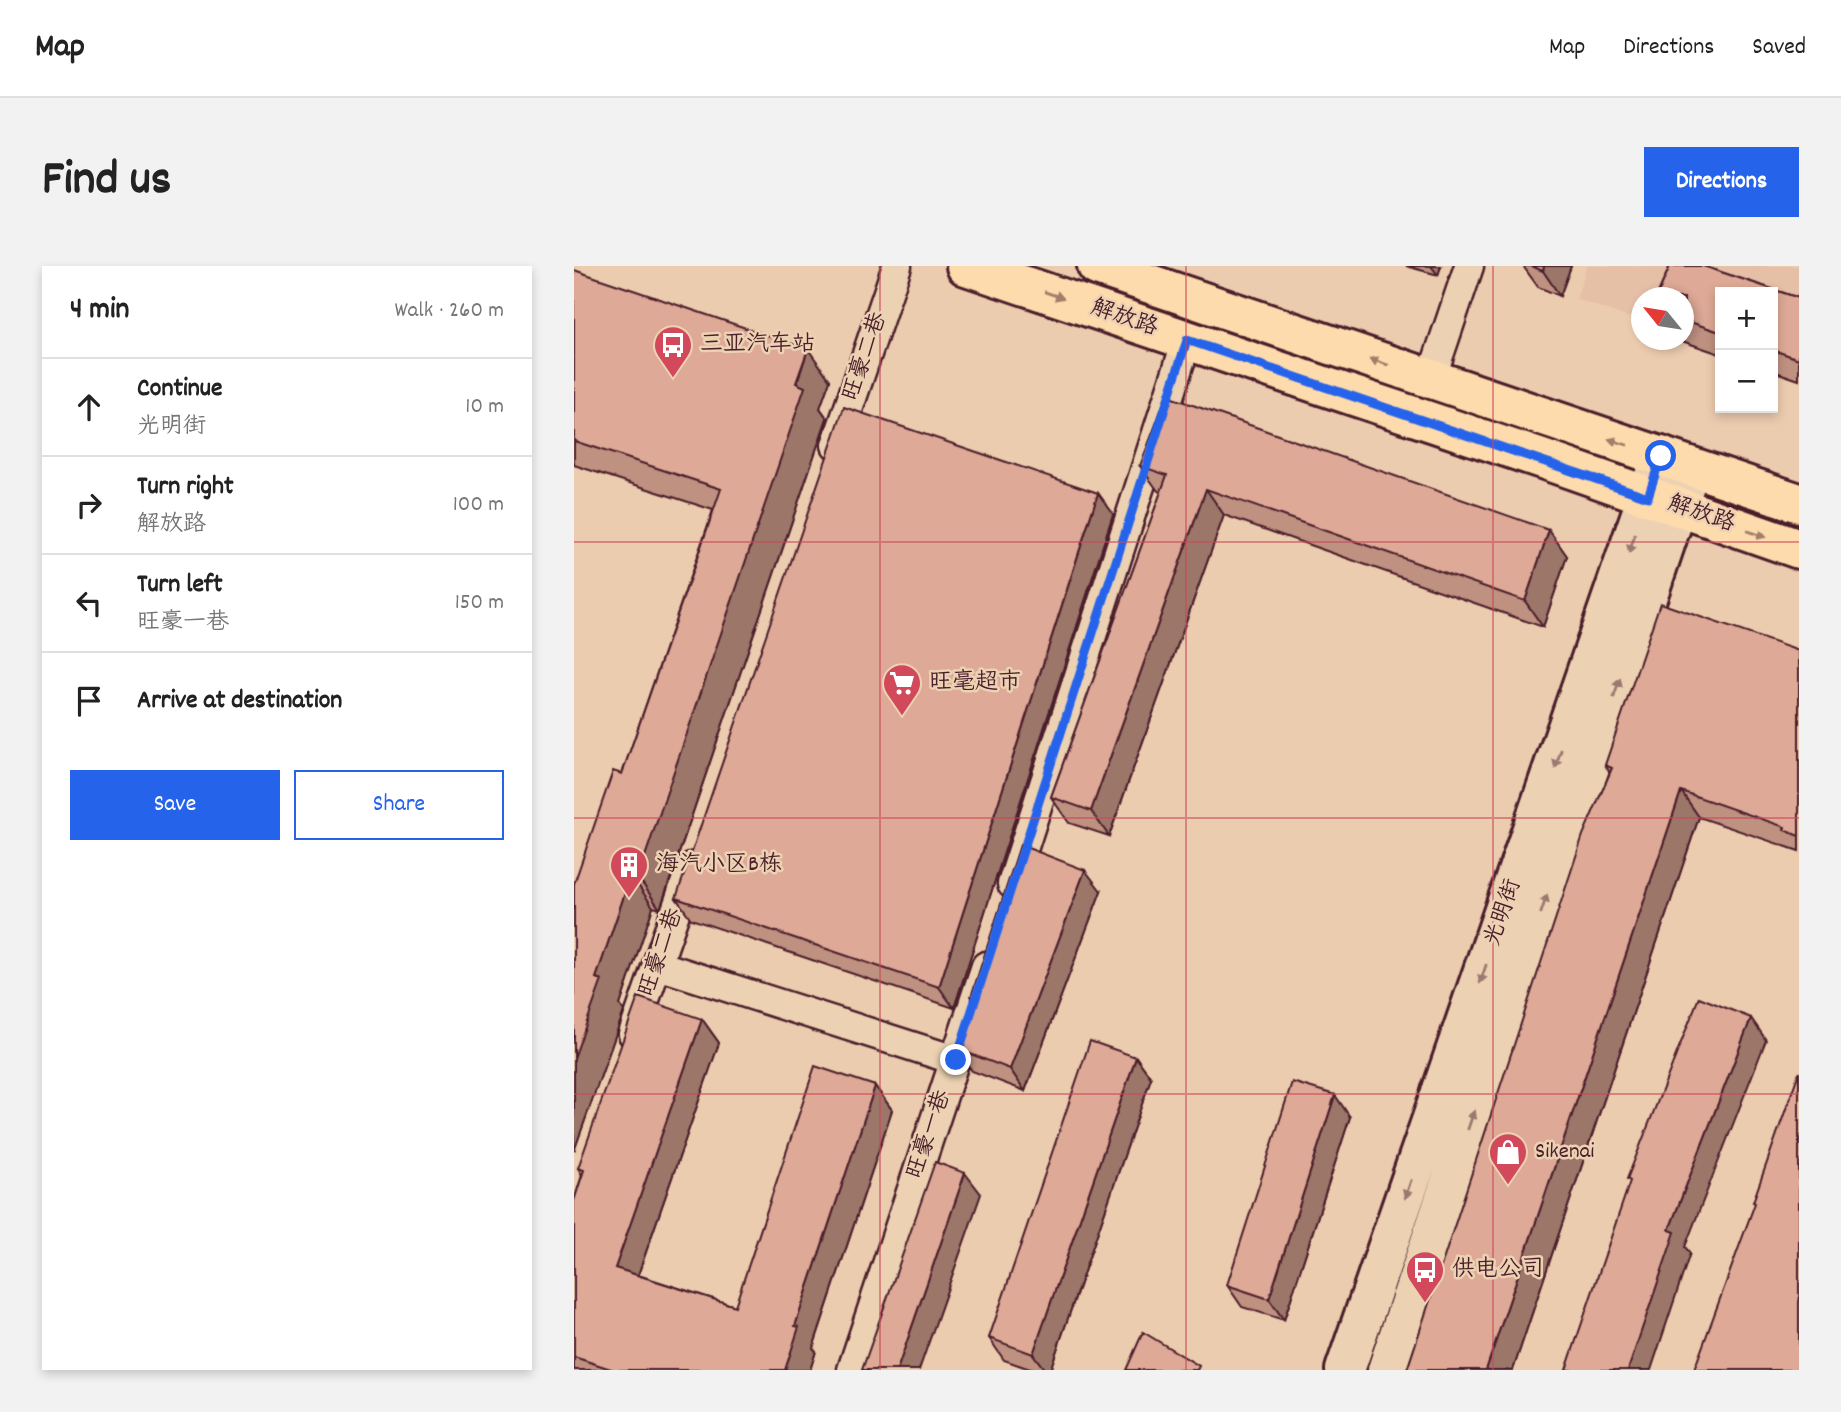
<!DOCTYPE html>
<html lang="en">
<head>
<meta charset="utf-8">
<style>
  body { margin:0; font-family:Dekko,"LXGW WenKai TC",sans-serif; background:#f2f2f2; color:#222 }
  .controls { position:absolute; right:21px; top:21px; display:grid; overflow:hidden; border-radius:0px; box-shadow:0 4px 10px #0003 }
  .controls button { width:63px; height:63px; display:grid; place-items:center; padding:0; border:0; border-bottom:2px solid #e0e0e0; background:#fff; color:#222; font:35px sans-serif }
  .compass { position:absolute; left:1057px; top:21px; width:63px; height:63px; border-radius:50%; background:#fff; box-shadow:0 4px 10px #0003; rotate:300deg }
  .stop { position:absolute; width:21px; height:21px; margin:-16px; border:5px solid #2563eb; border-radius:50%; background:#fff }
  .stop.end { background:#2563eb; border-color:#fff; box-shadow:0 2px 7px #0008 }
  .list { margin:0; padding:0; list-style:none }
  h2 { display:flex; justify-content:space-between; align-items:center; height:91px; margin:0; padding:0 28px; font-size:30px }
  h2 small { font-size:23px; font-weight:400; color:#767676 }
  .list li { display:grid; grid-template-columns:46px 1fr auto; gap:21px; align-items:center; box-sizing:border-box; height:98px; padding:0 28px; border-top:2px solid #e0e0e0 }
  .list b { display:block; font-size:26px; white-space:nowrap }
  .list p { margin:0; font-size:23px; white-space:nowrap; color:#767676 }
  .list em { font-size:23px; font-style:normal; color:#767676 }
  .actions { display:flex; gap:14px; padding:21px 28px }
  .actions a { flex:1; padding:16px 0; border:2px solid #2563eb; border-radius:0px; text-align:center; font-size:24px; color:#2563eb }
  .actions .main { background:#2563eb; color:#fff }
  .icon { flex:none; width:38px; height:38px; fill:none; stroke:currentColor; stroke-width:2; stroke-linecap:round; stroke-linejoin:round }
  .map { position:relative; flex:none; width:1225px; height:1104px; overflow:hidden; border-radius:0px }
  header { display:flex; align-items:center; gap:42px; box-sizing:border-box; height:98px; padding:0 35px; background:#fff; border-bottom:2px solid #e0e0e0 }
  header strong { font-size:33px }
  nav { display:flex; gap:38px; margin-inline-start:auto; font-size:24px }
  .intro { display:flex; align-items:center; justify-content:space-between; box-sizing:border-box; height:168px; padding:0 42px }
  h1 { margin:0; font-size:49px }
  .button { padding:18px 32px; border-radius:0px; background:#2563eb; color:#fff; font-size:24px; font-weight:700 }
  main { display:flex; gap:42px; padding:0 42px }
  aside { flex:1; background:#fff; border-radius:0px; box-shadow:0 4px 10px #0003 }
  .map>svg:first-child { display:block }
  .built { fill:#e5bfa6 }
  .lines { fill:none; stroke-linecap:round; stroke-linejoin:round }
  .street-casing { stroke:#4a1f2b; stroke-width:33 }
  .secondary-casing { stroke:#4a1f2b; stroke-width:44 }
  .primary-casing { stroke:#4a1f2b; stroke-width:44 }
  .street { stroke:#ecd2b3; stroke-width:28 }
  .secondary { stroke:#ecd2b3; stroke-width:38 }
  .primary { stroke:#fedbac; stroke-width:38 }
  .wall { fill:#bf9181; stroke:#4a1f2b; stroke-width:2 }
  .shaded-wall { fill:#9b7669; stroke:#4a1f2b; stroke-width:2 }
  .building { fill:#dea996; stroke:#4a1f2b; stroke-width:2 }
  .oneway { fill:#a47d6c }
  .oneway2 { fill:#9b786f }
  .route { stroke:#2563eb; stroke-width:9 }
  .grid { fill:none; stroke:#ca4759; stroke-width:2; stroke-opacity:0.55 }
  .labels { text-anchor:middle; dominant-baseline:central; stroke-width:5; stroke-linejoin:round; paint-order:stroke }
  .street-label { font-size:23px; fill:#4a1f2b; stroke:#ecd2b3 }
  .poi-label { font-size:23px; fill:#4a1f2b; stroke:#ecd2b3; text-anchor:start }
</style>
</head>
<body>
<header>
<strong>Map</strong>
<nav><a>Map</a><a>Directions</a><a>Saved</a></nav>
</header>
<div class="intro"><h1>Find us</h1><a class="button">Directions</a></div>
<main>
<aside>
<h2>4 min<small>Walk · 260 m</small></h2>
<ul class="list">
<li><svg class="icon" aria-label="ahead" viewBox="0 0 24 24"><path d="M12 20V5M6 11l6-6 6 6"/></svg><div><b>Continue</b><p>光明街</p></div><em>10 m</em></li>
<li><svg class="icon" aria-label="right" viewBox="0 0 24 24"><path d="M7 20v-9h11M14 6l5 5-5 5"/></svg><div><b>Turn right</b><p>解放路</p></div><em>100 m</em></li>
<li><svg class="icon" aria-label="left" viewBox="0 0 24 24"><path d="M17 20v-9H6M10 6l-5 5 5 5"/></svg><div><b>Turn left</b><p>旺豪一巷</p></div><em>150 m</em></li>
<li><svg class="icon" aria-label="arrive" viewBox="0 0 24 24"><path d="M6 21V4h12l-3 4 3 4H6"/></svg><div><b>Arrive at destination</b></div></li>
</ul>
<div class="actions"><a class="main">Save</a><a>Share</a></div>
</aside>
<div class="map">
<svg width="1225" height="1104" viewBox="0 0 1225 1104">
  <rect width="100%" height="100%" fill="#ecccaf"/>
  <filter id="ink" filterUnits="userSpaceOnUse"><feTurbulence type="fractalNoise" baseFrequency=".0143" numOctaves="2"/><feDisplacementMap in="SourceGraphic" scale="14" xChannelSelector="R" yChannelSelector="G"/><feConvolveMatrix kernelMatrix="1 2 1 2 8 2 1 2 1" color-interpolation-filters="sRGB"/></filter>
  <g filter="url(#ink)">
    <path class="built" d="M1013,0H1225V43L1199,26L1106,5L1094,31L1068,32L1067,56L1002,33Z"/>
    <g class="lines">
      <defs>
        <path id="street" d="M857,113L895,0
          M262,179L323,0
          M438,618L613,74
          M84,699L381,794
          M59,768L117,601
          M278,1104L412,700"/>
        <path id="secondary" d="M771,1104L1087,190
          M813,1104L1117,201"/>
        <path id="primary" d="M392,0L968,193L1225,283
          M523,0L1225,237"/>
      </defs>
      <use href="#street" class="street-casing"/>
      <use href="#secondary" class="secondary-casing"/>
      <use href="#primary" class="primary-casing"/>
      <use href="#street" class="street"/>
      <use href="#secondary" class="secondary"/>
      <use href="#primary" class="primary"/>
    </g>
    <path class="wall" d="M832,0H867L864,9Z
      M949,0H997L986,30L964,21Z
      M1096,0H1129L1225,32V114L1199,105V26H1146V88L1105,74H1110V32H1082Z
      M0,4L256,114L246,142L253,152L86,643L79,641L46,739L50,745L0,885V618L48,508L139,244L0,199Z
      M566,200L993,290L969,361L650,249L535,570L495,557L477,531L587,226L584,225Z
      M524,227L539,248L380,742L117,653L102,632Z
      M1225,385V585L1125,551L939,1104H833L1036,507L1031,499Z
      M527,625L451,825L398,805L383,783L400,737L397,731Z
      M128,753L145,777L64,1009L161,1040L301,820L318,844L239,1082L242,1085L236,1104H0V935L8,909L4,902Z
      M562,791L577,812L476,1104H459L430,1094L415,1072Z
      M776,851L710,1054L668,1041L653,1019Z"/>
    <path class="shaded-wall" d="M857,0H867L864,9Z
      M970,0H997L986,30L969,5Z
      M234,83L256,114L246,142L253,152L86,643L64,611Z
      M632,223L650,249L535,570L517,545Z
      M524,227L539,248L380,742L365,721Z
      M975,264L993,290L969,361L951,335Z
      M1107,525L1125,551L939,1104H912Z
      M511,604L527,625L451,825L436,803Z
      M57,609L79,641L46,739L50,745L0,885V792L22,712Z
      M1177,752L1192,774L1111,981L1116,987L1077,1104H1054L1095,964Z
      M128,753L145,777L58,1026L41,1002Z
      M562,791L577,812L476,1104H471L459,1088Z
      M301,820L318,844L239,1082L242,1085L236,1104H211L221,1060Z
      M761,829L776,851L710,1054L695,1033Z
      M391,907L407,928L345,1104H323Z"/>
    <path class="building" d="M957,0H970L969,5Z
      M1096,0H1129L1225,32V93L1199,84V26H1146V66L1110,54V32H1082Z
      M0,4L234,83L222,117L231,121L64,611L57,609L22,712L28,714L0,792V618L39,505L48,508L147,223L0,175Z
      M593,130L975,264L951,335L632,223L517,545L477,531L593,209L566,200Z
      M270,141L524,227L365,721L102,632Z
      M1086,337L1225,385V570L1210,564L1211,561L1107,525L912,1104H833L1009,569L1038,502L1031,499Z
      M446,579L511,604L436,803L383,783L402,733L397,731Z
      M64,731L128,753L41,1002L161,1040L241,800L301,820L221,1060L225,1061L211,1104H40L0,1091V935L10,904L4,902Z
      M1125,731L1177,752L1095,964L1101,966L1054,1104H992L1056,915L1053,913Z
      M516,775L562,791L459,1088L415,1072Z
      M1225,806V1104H1120L1181,937L1179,936Z
      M718,816L761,829L695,1033L653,1019Z
      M361,896L391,907L323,1104H288Z
      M569,1066L625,1100L623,1104H552Z"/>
    <defs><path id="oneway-solid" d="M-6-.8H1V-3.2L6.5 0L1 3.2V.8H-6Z" transform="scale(1.75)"/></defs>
    <g class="oneway">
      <use href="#oneway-solid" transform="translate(480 29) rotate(19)"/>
      <use href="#oneway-solid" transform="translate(805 96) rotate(-161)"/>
      <use href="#oneway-solid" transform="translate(1044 176) rotate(-162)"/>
      <use href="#oneway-solid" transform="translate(1182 268) rotate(19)"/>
    </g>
    <g class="oneway2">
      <use href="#oneway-solid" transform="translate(1058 278) rotate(108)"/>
      <use href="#oneway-solid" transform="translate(1043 422) rotate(-71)"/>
      <use href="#oneway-solid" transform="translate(984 493) rotate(109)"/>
      <use href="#oneway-solid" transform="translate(970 638) rotate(-71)"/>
      <use href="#oneway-solid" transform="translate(909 708) rotate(109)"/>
      <use href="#oneway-solid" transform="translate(897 854) rotate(-71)"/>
      <use href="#oneway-solid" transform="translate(834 923) rotate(109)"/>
    </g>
  </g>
  <g class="lines" filter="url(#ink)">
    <path class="route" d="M382,794L613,74L1074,231L1087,190"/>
  </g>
  <path class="grid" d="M306,0V1104M612,0V1104M919,0V1104M0,276H1225M0,552H1225M0,828H1225"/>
  <defs>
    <symbol id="bus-pin" viewBox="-11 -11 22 30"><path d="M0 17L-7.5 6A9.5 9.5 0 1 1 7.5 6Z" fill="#d1495b" stroke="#ecd2b3"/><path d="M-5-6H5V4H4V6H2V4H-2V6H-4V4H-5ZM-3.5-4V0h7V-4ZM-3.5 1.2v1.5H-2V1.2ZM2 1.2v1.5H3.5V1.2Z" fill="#fff"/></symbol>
    <symbol id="supermarket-pin" viewBox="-11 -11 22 30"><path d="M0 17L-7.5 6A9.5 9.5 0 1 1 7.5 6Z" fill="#d1495b" stroke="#ecd2b3"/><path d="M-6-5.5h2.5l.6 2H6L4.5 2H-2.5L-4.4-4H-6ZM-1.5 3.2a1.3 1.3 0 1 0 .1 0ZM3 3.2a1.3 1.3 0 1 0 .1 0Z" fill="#fff"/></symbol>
    <symbol id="building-pin" viewBox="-11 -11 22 30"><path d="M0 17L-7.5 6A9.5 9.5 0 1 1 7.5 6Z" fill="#d1495b" stroke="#ecd2b3"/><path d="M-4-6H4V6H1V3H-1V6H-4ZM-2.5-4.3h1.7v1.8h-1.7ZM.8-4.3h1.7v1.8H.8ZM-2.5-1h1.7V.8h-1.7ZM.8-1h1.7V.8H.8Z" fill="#fff"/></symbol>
    <symbol id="shop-pin" viewBox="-11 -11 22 30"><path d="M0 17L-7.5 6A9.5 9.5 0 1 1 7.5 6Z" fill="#d1495b" stroke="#ecd2b3"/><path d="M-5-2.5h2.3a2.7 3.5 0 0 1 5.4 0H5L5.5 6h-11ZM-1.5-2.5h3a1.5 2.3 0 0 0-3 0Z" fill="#fff"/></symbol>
  </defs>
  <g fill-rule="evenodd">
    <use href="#bus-pin" x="77" y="57" width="44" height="60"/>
    <use href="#supermarket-pin" x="306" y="395" width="44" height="60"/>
    <use href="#building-pin" x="33" y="577" width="44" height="60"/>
    <use href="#shop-pin" x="912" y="864" width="44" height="60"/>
    <use href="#bus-pin" x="829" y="982" width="44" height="60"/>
  </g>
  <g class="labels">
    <g class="street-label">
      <text transform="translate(550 53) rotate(19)">解放路</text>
      <text transform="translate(292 91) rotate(-71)">旺豪二巷</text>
      <text transform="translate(1127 249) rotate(19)">解放路</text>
      <text transform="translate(930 647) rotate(-71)">光明街</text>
      <text transform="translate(88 687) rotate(-71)">旺豪二巷</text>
      <text transform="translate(356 869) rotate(-71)">旺豪一巷</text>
    </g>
    <g class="poi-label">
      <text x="126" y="79">三亚汽车站</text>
      <text x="355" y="417">旺毫超市</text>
      <text x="82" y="599">海汽小区B栋</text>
      <text x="961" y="886">Sikenai</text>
      <text x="878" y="1004">供电公司</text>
    </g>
  </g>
</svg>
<div class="controls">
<button>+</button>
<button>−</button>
</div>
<svg class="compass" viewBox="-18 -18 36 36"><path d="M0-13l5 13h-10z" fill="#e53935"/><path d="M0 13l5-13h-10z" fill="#767676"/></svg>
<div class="stop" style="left:1087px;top:190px"></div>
<div class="stop end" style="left:382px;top:794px"></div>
</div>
</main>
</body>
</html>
